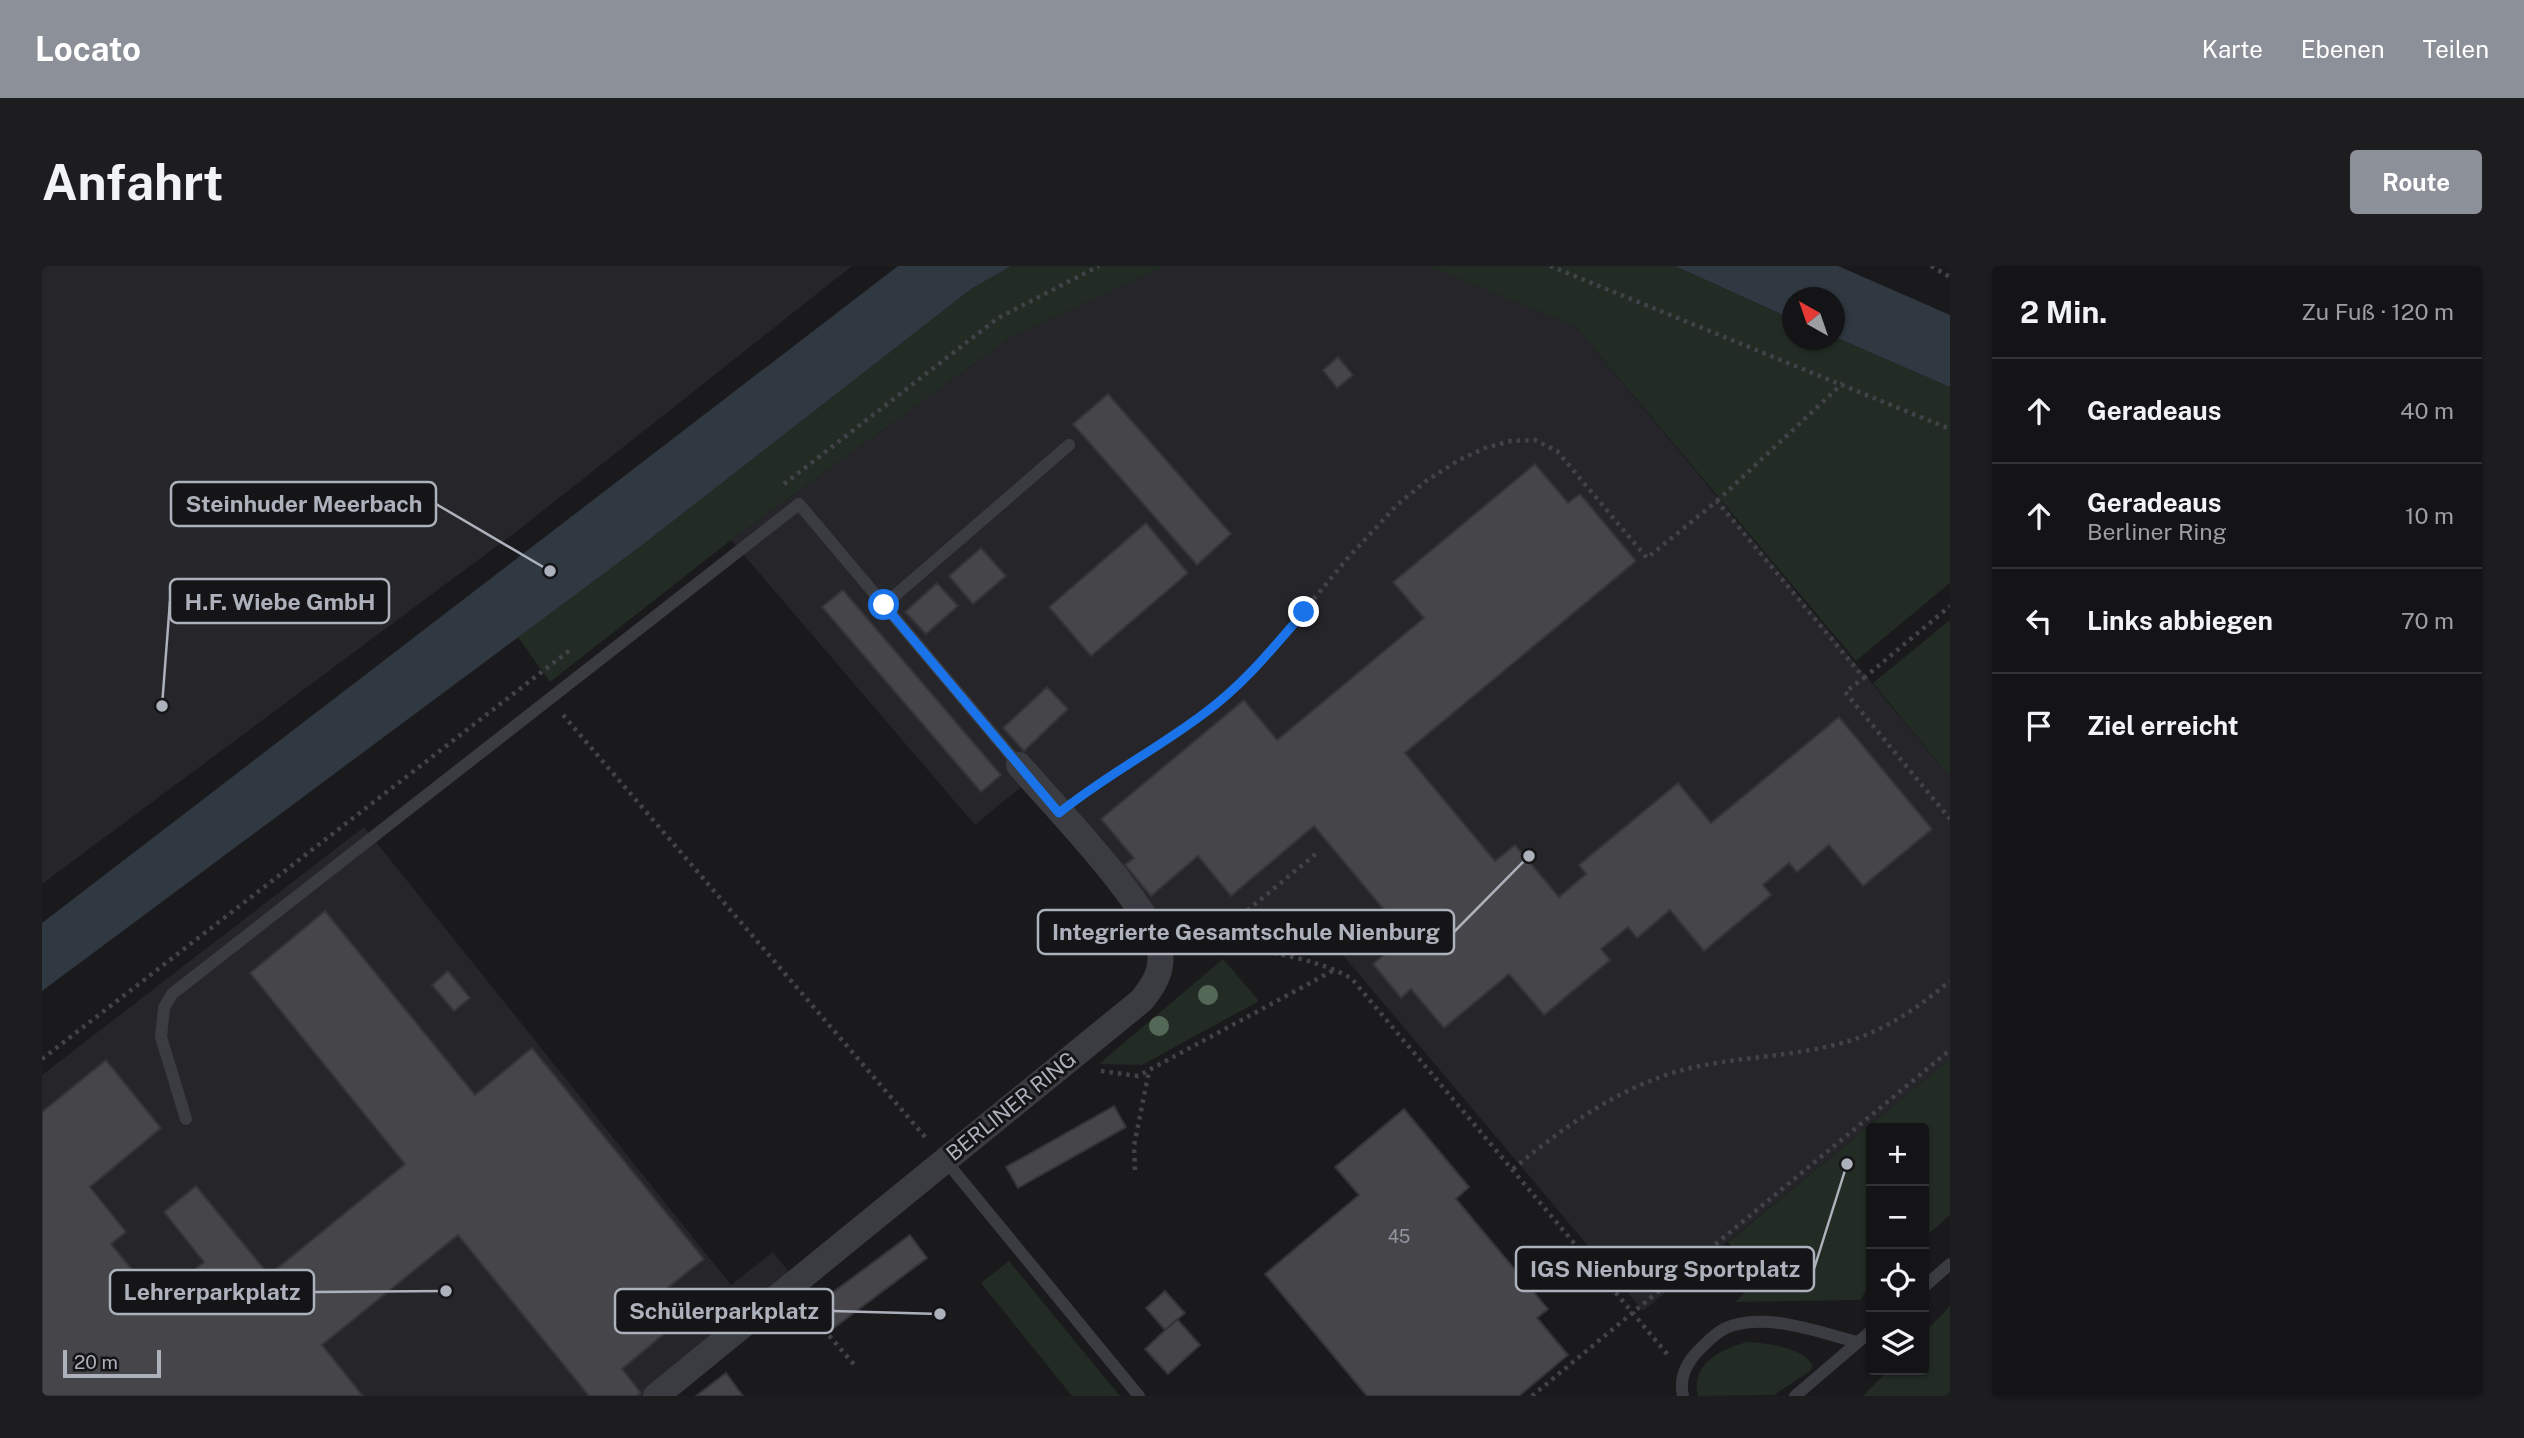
<!DOCTYPE html>
<html lang="de">
<head>
<meta charset="utf-8">
<style>
  body { margin:0; font-family:"Public Sans",sans-serif; background:#1d1d1f; color:#f1f3f6 }
  .controls { position:absolute; right:21px; bottom:21px; display:grid; overflow:hidden; border-radius:7px; box-shadow:0 2px 5px #0004 }
  .controls button { width:63px; height:63px; display:grid; place-items:center; padding:0; border:0; border-bottom:2px solid #333335; background:#141416; color:#f1f3f6; font:35px sans-serif }
  .compass { position:absolute; left:1740px; top:21px; width:63px; height:63px; border-radius:50%; background:#141416; box-shadow:0 2px 5px #0004; rotate:320deg }
  .scale { position:absolute; left:21px; bottom:18px; width:98px; box-sizing:border-box; padding-left:7px; border:4px solid #adb1bc; border-top:0; font-size:19px; line-height:24px; white-space:nowrap; color:#adb1bc; -webkit-text-stroke:5px #151518; paint-order:stroke }
  .stop { position:absolute; width:21px; height:21px; margin:-16px; border:5px solid #1a73e8; border-radius:50%; background:#fff }
  .stop.end { background:#1a73e8; border-color:#fff; box-shadow:0 2px 7px #0008 }
  .list { margin:0; padding:0; list-style:none }
  h2 { display:flex; justify-content:space-between; align-items:center; height:91px; margin:0; padding:0 28px; font-size:30px }
  h2 small { font-size:23px; font-weight:400; color:#9d9ea1 }
  .list li { display:grid; grid-template-columns:46px 1fr auto; gap:21px; align-items:center; box-sizing:border-box; height:105px; padding:0 28px; border-top:2px solid #333335 }
  .list b { display:block; font-size:26px; white-space:nowrap }
  .list p { margin:0; font-size:23px; white-space:nowrap; color:#9d9ea1 }
  .list em { font-size:23px; font-style:normal; color:#9d9ea1 }
  .icon { flex:none; width:38px; height:38px; fill:none; stroke:currentColor; stroke-width:2; stroke-linecap:round; stroke-linejoin:round }
  .map { position:relative; flex:none; width:1908px; height:1130px; overflow:hidden; border-radius:7px }
  header { display:flex; align-items:center; gap:42px; box-sizing:border-box; height:98px; padding:0 35px; background:#8c9099; color:#fff }
  header strong { font-size:33px }
  nav { display:flex; gap:38px; margin-inline-start:auto; font-size:24px }
  .intro { display:flex; align-items:center; justify-content:space-between; box-sizing:border-box; height:168px; padding:0 42px }
  h1 { margin:0; font-size:49px }
  .button { padding:18px 32px; border-radius:7px; background:#8c9099; color:#fff; font-size:24px; font-weight:700 }
  main { display:flex; gap:42px; padding:0 42px }
  aside { flex:1; background:#141416; border-radius:7px; box-shadow:0 2px 5px #0004 }
  .map>svg:first-child { display:block }
  .built { fill:#26262a }
  .green { fill:#222b24 }
  .water { fill:#303941 }
  .building { fill:#45454a; stroke:#353439; stroke-width:2 }
  .lines { fill:none; stroke-linecap:round; stroke-linejoin:round }
  .path { stroke:#414349; stroke-width:4.5; stroke-dasharray:3.5 5; stroke-linecap:butt }
  .lane { stroke:#3b3c42; stroke-width:12 }
  .street { stroke:#3b3c42; stroke-width:26 }
  .tree { fill:#546858 }
  .route { stroke:#1a73e8; stroke-width:9 }
  .labels { text-anchor:middle; dominant-baseline:central; stroke-width:6; stroke-linejoin:round; paint-order:stroke }
  .number-label { font-size:18px; fill:#9396a0 }
  .street-label { font-size:21px; fill:#adb1bc; stroke:#151518 }
  .leader { fill:none; stroke:#adb1bc; stroke-width:2.5 }
  .callout-dot { fill:#adb1bc; stroke:#151518; stroke-width:2.5 }
  .callout { fill:#151518; stroke:#adb1bc; stroke-width:2.5 }
  .callout-label { font-size:23px; text-anchor:middle; font-weight:bold; fill:#adb1bc }
</style>
</head>
<body>
<header>
<strong>Locato</strong>
<nav><a>Karte</a><a>Ebenen</a><a>Teilen</a></nav>
</header>
<div class="intro"><h1>Anfahrt</h1><a class="button">Route</a></div>
<main>
<div class="map">
<svg width="1908" height="1130" viewBox="0 0 1908 1130">
  <rect width="100%" height="100%" fill="#1a1a1d"/>
  <path class="built" d="M0,0H810L479,262L0,618Z
    M1124,0H1385L1533,60L1908,511V793L1601,1045L1284,669L1134,672L996,507L933,559L689,274L969,71Z
    M322,561L689,1019L731,986L747,1006L613,1130H0V809Z"/>
  <path class="green" d="M969,0H1124L969,71L689,274L508,416L476,371L599,280L929,23Z
    M1385,0H1633L1750,53V74H1792L1793,71L1908,121V317L1814,395L1533,60Z
    M1908,354V511L1831,417Z
    M1181,693L1217,735L1100,799L1057,798Z
    M1908,793V949L1882,972V862H1829V1017L1818,1034L1693,1036L1718,1013L1686,976Z
    M967,995L1078,1130H1030L939,1017Z
    M1908,1040V1130H1821L1847,1104H1882V1067Z
    M1705,1076C1723,1077 1762,1081 1771,1100L1768,1105L1732,1129L1656,1130C1648,1098 1679,1083 1705,1076Z"/>
  <path class="water" d="M856,0H969L929,23L599,280L0,725V657Z
    M1633,0H1796L1908,49V121L1793,71L1792,32H1750V53Z"/>
  <path class="building" d="M1296,91L1311,109L1295,122L1281,104Z
    M1066,128L1189,268L1155,299L1031,158Z
    M1493,198L1526,237L1538,228L1594,295L1363,487L1453,595L1473,579L1517,631L1544,608L1537,599L1636,517L1669,557L1797,451L1890,563L1821,620L1787,579L1755,606L1747,597L1721,619L1729,629L1662,685L1628,644L1595,672L1586,661L1559,683L1568,694L1502,749L1467,708L1402,762L1369,723L1359,732L1331,698L1364,670L1272,560L1189,630L1156,590L1109,630L1083,599L1092,592L1059,553L1202,434L1235,474L1382,352L1351,316Z
    M1104,257L1146,307L1049,390L1007,341Z
    M939,282L964,310L931,338L907,310Z
    M895,317L916,340L884,368L863,346Z
    M801,324L959,509L939,526L780,341Z
    M1005,421L1026,443L982,485L961,462Z
    M283,645L433,829L490,782L662,993L613,1032L634,1058L580,1103L599,1127L595,1130H547L416,969L280,1079L321,1130H0V846L64,794L119,862L48,921L84,966L69,978L115,1034L162,996L122,946L154,920L227,1009L363,898L208,707Z
    M406,705L428,732L412,745L390,719Z
    M1072,840L1084,861L976,922L964,901Z
    M1362,843L1427,921L1414,933L1506,1043L1495,1052L1526,1089L1477,1130H1325L1223,1008L1317,929L1293,901Z
    M868,969L885,992L793,1061L775,1038Z
    M1123,1025L1143,1047L1123,1064L1104,1042Z
    M1135,1053L1158,1079L1126,1108L1103,1083Z
    M684,1107L701,1130H654Z"/>
  <g class="lines">
    <path class="path" d="M1508,0L1908,163
      M1889,0L1908,11
      M742,218L956,52L1057,0
      M1675,235L1801,117
      M1822,412L1908,340
      M521,449L884,872
      M1040,529L1164,446L1210,407L1305,293L1355,239L1384,215L1417,194L1443,182L1468,175L1493,174L1515,185L1605,292L1675,235L1822,412L1803,426L1908,553
      M1166,677L1276,586
      M1147,682C1184,674 1278,692 1310,713L1626,1089
      M0,793L528,384
      M1059,805L1096,810L1294,703
      M1471,903C1518,864 1570,826 1630,807C1695,787 1770,794 1833,765C1860,753 1885,734 1908,715
      M1093,904L1092,880L1107,805
      M765,1044L815,1102
      M1490,1130L1908,784"/>
    <path class="lane" d="M842,339L1027,179
      M144,853L119,771L122,742L130,728L757,238L977,499
      M903,894L1097,1130
      M1882,1021L1908,998
      M1641,1130C1637,1113 1644,1098 1655,1086C1664,1077 1676,1064 1689,1060C1729,1047 1778,1067 1816,1076
      M1753,1130L1829,1065"/>
    <path class="street" d="M614,1130L1100,734C1111,720 1121,705 1118,686C1112,642 1009,537 977,499"/>
  </g>
  <g class="tree">
    <circle cx="1166" cy="729" r="10"/>
    <circle cx="1117" cy="760" r="10"/>
  </g>
  <g class="lines">
    <path class="route" d="M842,339L1017,547C1064,509 1117,482 1164,446C1202,418 1231,382 1262,346"/>
  </g>
  <g class="labels">
    <g class="number-label">
      <text x="1357" y="970">45</text>
    </g>
    <g class="street-label">
      <text transform="translate(969 840) rotate(-39)">BERLINER RING</text>
    </g>
  </g>
  <path class="leader" d="M508 305L394 238M120 440L128 335M1487 590L1412 666M1805 898L1772 1003M404 1025L272 1026M898 1048L791 1045"/>
  <g class="callout-dot">
    <circle cx="508" cy="305" r="7"/>
    <circle cx="120" cy="440" r="7"/>
    <circle cx="1487" cy="590" r="7"/>
    <circle cx="1805" cy="898" r="7"/>
    <circle cx="404" cy="1025" r="7"/>
    <circle cx="898" cy="1048" r="7"/>
  </g>
  <g class="callout">
    <rect x="129" y="216" width="265" height="44" rx="7"/>
    <rect x="128" y="313" width="219" height="44" rx="7"/>
    <rect x="996" y="644" width="416" height="44" rx="7"/>
    <rect x="1474" y="981" width="298" height="44" rx="7"/>
    <rect x="68" y="1004" width="204" height="44" rx="7"/>
    <rect x="573" y="1023" width="218" height="44" rx="7"/>
  </g>
  <g class="callout-label">
    <text x="262" y="246">Steinhuder Meerbach</text>
    <text x="238" y="344">H.F. Wiebe GmbH</text>
    <text x="1204" y="674">Integrierte Gesamtschule Nienburg</text>
    <text x="1623" y="1011">IGS Nienburg Sportplatz</text>
    <text x="170" y="1034">Lehrerparkplatz</text>
    <text x="682" y="1053">Schülerparkplatz</text>
  </g>
</svg>
<div class="controls">
<button>+</button>
<button>−</button>
<button><svg class="icon" aria-label="locate" viewBox="0 0 24 24"><circle cx="12" cy="12" r="6"/><path d="M12 2v4M12 18v4M2 12h4M18 12h4"/></svg></button>
<button><svg class="icon" aria-label="layers" viewBox="0 0 24 24"><path d="M12 4l9 5-9 5-9-5zM3 14l9 5 9-5"/></svg></button>
</div>
<svg class="compass" viewBox="-18 -18 36 36"><path d="M0-13l5 13h-10z" fill="#e53935"/><path d="M0 13l5-13h-10z" fill="#9d9ea1"/></svg>
<div class="scale">20 m</div>
<div class="stop" style="left:842px;top:339px"></div>
<div class="stop end" style="left:1262px;top:346px"></div>
</div>
<aside>
<h2>2 Min.<small>Zu Fuß · 120 m</small></h2>
<ul class="list">
<li><svg class="icon" aria-label="ahead" viewBox="0 0 24 24"><path d="M12 20V5M6 11l6-6 6 6"/></svg><div><b>Geradeaus</b></div><em>40 m</em></li>
<li><svg class="icon" aria-label="ahead" viewBox="0 0 24 24"><path d="M12 20V5M6 11l6-6 6 6"/></svg><div><b>Geradeaus</b><p>Berliner Ring</p></div><em>10 m</em></li>
<li><svg class="icon" aria-label="left" viewBox="0 0 24 24"><path d="M17 20v-9H6M10 6l-5 5 5 5"/></svg><div><b>Links abbiegen</b></div><em>70 m</em></li>
<li><svg class="icon" aria-label="arrive" viewBox="0 0 24 24"><path d="M6 21V4h12l-3 4 3 4H6"/></svg><div><b>Ziel erreicht</b></div></li>
</ul>
</aside>
</main>
</body>
</html>
